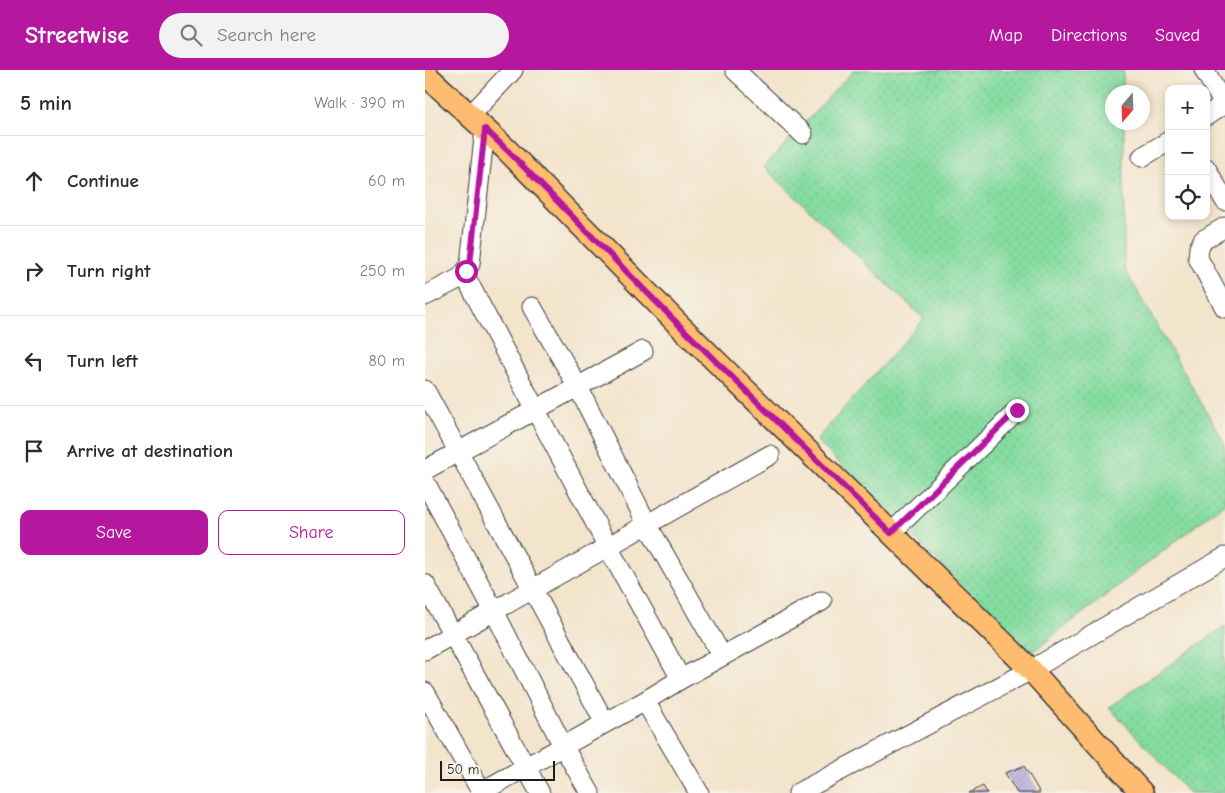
<!DOCTYPE html>
<html lang="en">
<head>
<meta charset="utf-8">
<style>
  body { margin:0; font-family:"Comic Neue",sans-serif; background:#f2f2f3; color:#2b2b33 }
  .controls { position:absolute; right:15px; top:15px; display:grid; overflow:hidden; border-radius:10px; box-shadow:0 2px 8px #0003 }
  .controls button { width:45px; height:45px; display:grid; place-items:center; padding:0; border:0; border-bottom:1px solid #e1e1e2; background:#fff; color:#2b2b33; font:25px sans-serif }
  .compass { position:absolute; left:680px; top:15px; width:45px; height:45px; border-radius:50%; background:#fff; box-shadow:0 2px 8px #0003; rotate:199deg }
  .scale { position:absolute; left:15px; bottom:12px; width:115px; box-sizing:border-box; padding-left:5px; border:2px solid #1c1c1c; border-top:0; font-size:14px; line-height:18px; white-space:nowrap; color:#1c1c1c; -webkit-text-stroke:4px #f7f3e8; paint-order:stroke }
  .stop { position:absolute; width:15px; height:15px; margin:-11px; border:4px solid #b5179e; border-radius:50%; background:#fff }
  .stop.end { background:#b5179e; border-color:#fff; box-shadow:0 1px 5px #0008 }
  .list { margin:0; padding:0; list-style:none }
  h2 { display:flex; justify-content:space-between; align-items:center; height:65px; margin:0; padding:0 20px; font-size:21px }
  h2 small { font-size:16px; font-weight:400; color:#7c7c81 }
  .list li { display:grid; grid-template-columns:32px 1fr auto; gap:15px; align-items:center; box-sizing:border-box; height:90px; padding:0 20px; border-top:1px solid #e1e1e2 }
  .list b { display:block; font-size:19px; white-space:nowrap }
  .list em { font-size:16px; font-style:normal; color:#7c7c81 }
  .actions { display:flex; gap:10px; padding:15px 20px }
  .actions a { flex:1; padding:11px 0; border:1px solid #b5179e; border-radius:10px; text-align:center; font-size:18px; color:#b5179e }
  .actions .main { background:#b5179e; color:#fff }
  .icon { flex:none; width:28px; height:28px; fill:none; stroke:currentColor; stroke-width:2; stroke-linecap:round; stroke-linejoin:round }
  .map { position:relative; flex:none; width:800px; height:723px; overflow:hidden }
  header { display:flex; align-items:center; gap:30px; box-sizing:border-box; height:70px; padding:0 25px; background:#b5179e; color:#fff }
  header strong { font-size:24px }
  nav { display:flex; gap:28px; margin-inline-start:auto; font-size:18px }
  .search { width:350px; height:45px; background:#f2f2f3; display:flex; align-items:center; gap:12px; box-sizing:border-box; padding:0 18px; border-radius:28px; color:#7c7c81; font-size:19px }
  main { display:flex }
  aside { flex:1; background:#fff }
  .map>svg:first-child { display:block }
  .grass { fill:url(#grass-dots); stroke:#507c5e }
  .building { fill:url(#building-hatch) }
  .lines { fill:none; stroke-linecap:round; stroke-linejoin:round }
  .minor-casing { stroke:#3c3a36; stroke-width:21 }
  .major-casing { stroke:#3c3a36; stroke-width:25 }
  .minor { stroke:#fff; stroke-width:19 }
  .major { stroke:#fdbc6f; stroke-width:22 }
  .route { stroke:#b5179e; stroke-width:6 }
</style>
</head>
<body>
<header>
<strong>Streetwise</strong>
<div class="search"><svg class="icon" aria-label="search" viewBox="0 0 24 24"><circle cx="10" cy="10" r="6"/><path d="M15 15l6 6"/></svg>Search here</div>
<nav><a>Map</a><a>Directions</a><a>Saved</a></nav>
</header>
<main>
<aside>
<h2>5 min<small>Walk · 390 m</small></h2>
<ul class="list">
<li><svg class="icon" aria-label="ahead" viewBox="0 0 24 24"><path d="M12 20V5M6 11l6-6 6 6"/></svg><div><b>Continue</b></div><em>60 m</em></li>
<li><svg class="icon" aria-label="right" viewBox="0 0 24 24"><path d="M7 20v-9h11M14 6l5 5-5 5"/></svg><div><b>Turn right</b></div><em>250 m</em></li>
<li><svg class="icon" aria-label="left" viewBox="0 0 24 24"><path d="M17 20v-9H6M10 6l-5 5 5 5"/></svg><div><b>Turn left</b></div><em>80 m</em></li>
<li><svg class="icon" aria-label="arrive" viewBox="0 0 24 24"><path d="M6 21V4h12l-3 4 3 4H6"/></svg><div><b>Arrive at destination</b></div></li>
</ul>
<div class="actions"><a class="main">Save</a><a>Share</a></div>
</aside>
<div class="map">
<svg width="800" height="723" viewBox="0 0 800 723">
  <defs>
    <pattern id="grass-dots" width="8" height="8" patternUnits="userSpaceOnUse" patternTransform="scale(1.25)"><rect width="8" height="8" fill="#84dca0"/><path d="M2 2h.1M6 6h.1" fill="none" stroke="#71bc89" stroke-width="1.8" stroke-linecap="round"/></pattern>
    <pattern id="building-hatch" width="6" height="6" patternUnits="userSpaceOnUse" patternTransform="scale(1.25)"><rect width="6" height="6" fill="#b6afd9"/><path d="M-1 1l2-2M0 6l6-6M5 7l2-2" fill="none" stroke="#9c96ba"/></pattern>
  </defs>
  <rect width="100%" height="100%" fill="#f7f3e8"/>
  <filter id="ink" filterUnits="userSpaceOnUse"><feTurbulence type="fractalNoise" baseFrequency=".02" numOctaves="2"/><feDisplacementMap in="SourceGraphic" scale="10" xChannelSelector="R" yChannelSelector="G"/><feConvolveMatrix kernelMatrix="1 2 1 2 8 2 1 2 1" color-interpolation-filters="sRGB"/></filter>
  <filter id="wash" filterUnits="userSpaceOnUse"><feTurbulence type="fractalNoise" baseFrequency=".0096" numOctaves="4" result="noise"/><feDisplacementMap in="SourceGraphic" scale="20" xChannelSelector="R" yChannelSelector="G"/><feGaussianBlur stdDeviation="1.12" result="paint"/><feColorMatrix in="noise" values="0 0 0 0 0 0 0 0 0 0 0 0 0 0 0 0 0 1.4 0 .05"/><feComposite in="paint" operator="in"/></filter>
  <g filter="url(#wash)">
    <rect width="100%" height="100%" fill="#f3e4cc"/>
    <path class="grass" d="M429,0H698V22H688V52L699,53V198L800,374V433L605,584L391,370L499,249L339,97Z
      M800,556V723H764L684,637Z"/>
    <g id="blocks">
      <path class="building" d="M599,696L615,723H592L580,703Z
        M558,716L562,723H544Z"/>
    </g>
  </g>
  <g filter="url(#ink)">
    <use href="#blocks" fill-opacity="0" stroke="#3c3a36" stroke-width="1"/>
    <g class="lines">
      <defs>
        <path id="minor" d="M310,0L378,64
          M779,0L800,36
          M45,46L88,0
          M781,46L799,34
          M717,87L744,71
          M781,98L800,131
          M800,157L778,170L774,178L773,188L800,238
          M39,204L183,477L256,609
          M0,226L35,208L41,201L45,194L60,59
          M107,237L153,317L222,454L297,586
          M0,320L180,653
          M0,400L218,281
          M0,412L69,541L138,676L165,723
          M466,463L593,340
          M0,514L115,723
          M0,580L345,385
          M0,622L57,723
          M220,631L274,723
          M56,722L220,631L256,609L397,531
          M373,723L606,600L800,487"/>
        <path id="major" d="M0,4L81,79L252,253L606,600L717,723"/>
      </defs>
      <use href="#minor" class="minor-casing"/>
      <use href="#major" class="major-casing"/>
      <use href="#minor" class="minor"/>
      <use href="#major" class="major"/>
    </g>
  </g>
  <g class="lines" filter="url(#ink)">
    <path class="route" d="M41,201L45,194L60,59L81,79L252,253L466,463L592,340"/>
  </g>
</svg>
<div class="controls">
<button>+</button>
<button>−</button>
<button><svg class="icon" aria-label="locate" viewBox="0 0 24 24"><circle cx="12" cy="12" r="6"/><path d="M12 2v4M12 18v4M2 12h4M18 12h4"/></svg></button>
</div>
<svg class="compass" viewBox="-18 -18 36 36"><path d="M0-13l5 13h-10z" fill="#e53935"/><path d="M0 13l5-13h-10z" fill="#7c7c81"/></svg>
<div class="scale">50 m</div>
<div class="stop" style="left:41px;top:201px"></div>
<div class="stop end" style="left:592px;top:340px"></div>
</div>
</main>
</body>
</html>
